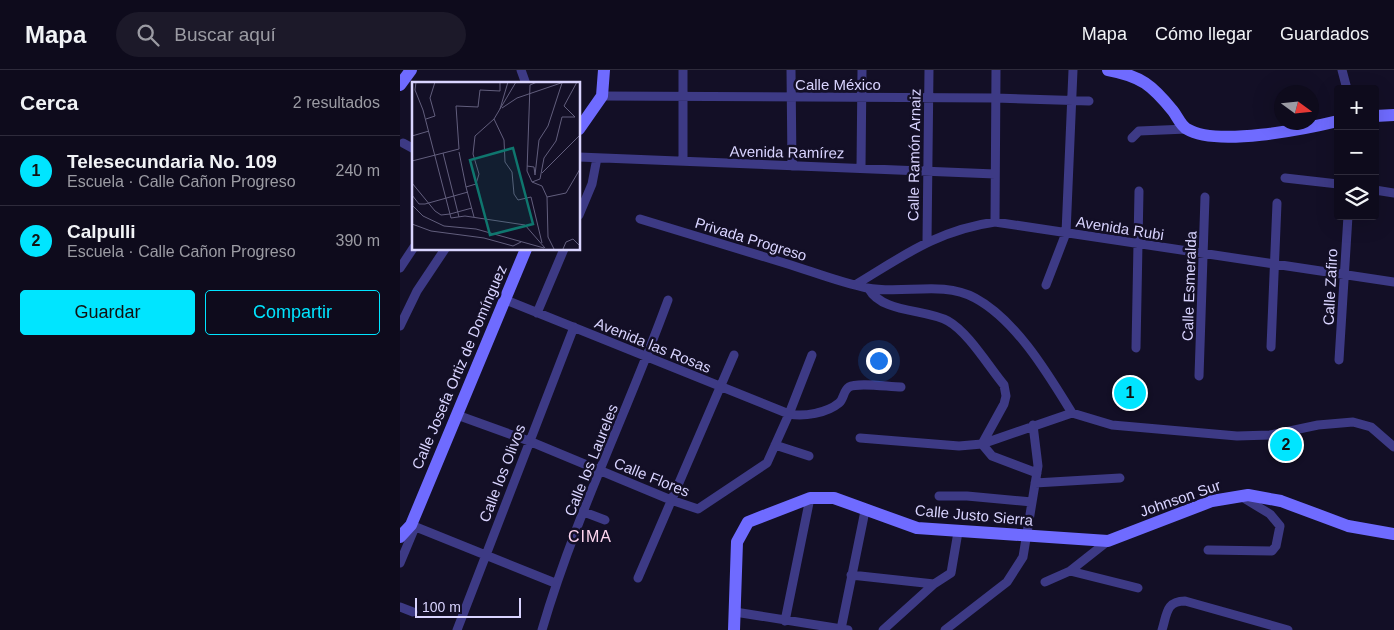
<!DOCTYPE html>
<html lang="es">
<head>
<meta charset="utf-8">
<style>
  body { margin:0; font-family:Helvetica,sans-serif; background:#1c1929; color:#f1f3f6 }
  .controls { position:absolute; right:15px; top:15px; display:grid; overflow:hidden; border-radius:5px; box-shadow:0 5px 20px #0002 }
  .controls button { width:45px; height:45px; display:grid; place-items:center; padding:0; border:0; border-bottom:1px solid #2e2b3b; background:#0e0b1c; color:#f1f3f6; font:25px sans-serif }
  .compass { position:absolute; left:874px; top:15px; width:45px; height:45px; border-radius:50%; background:#0e0b1c; box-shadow:0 5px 20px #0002; rotate:105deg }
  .scale { position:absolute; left:15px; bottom:12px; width:106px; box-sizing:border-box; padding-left:5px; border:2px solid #d9d4ff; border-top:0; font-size:14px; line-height:18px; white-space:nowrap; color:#d9d4ff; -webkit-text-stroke:4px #130f26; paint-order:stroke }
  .you { position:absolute; left:478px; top:290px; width:18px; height:18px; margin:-12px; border:4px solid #fff; border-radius:50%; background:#1a73e8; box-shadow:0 0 0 8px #1a73e833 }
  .badge { display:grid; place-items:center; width:32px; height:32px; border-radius:50%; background:#00e5ff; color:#111; font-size:16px; font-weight:700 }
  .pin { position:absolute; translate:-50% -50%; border:2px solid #fff; box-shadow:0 1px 5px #0006 }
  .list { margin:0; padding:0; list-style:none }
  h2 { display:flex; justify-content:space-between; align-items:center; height:65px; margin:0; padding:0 20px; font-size:21px }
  h2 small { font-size:16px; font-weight:400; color:#9b9ba3 }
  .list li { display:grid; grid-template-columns:32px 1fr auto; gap:15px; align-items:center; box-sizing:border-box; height:70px; padding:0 20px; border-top:1px solid #2e2b3b }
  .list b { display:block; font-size:19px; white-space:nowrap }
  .list p { margin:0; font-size:16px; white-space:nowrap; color:#9b9ba3 }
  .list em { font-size:16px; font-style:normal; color:#9b9ba3 }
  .actions { display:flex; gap:10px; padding:15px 20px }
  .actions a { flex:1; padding:11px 0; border:1px solid #00e5ff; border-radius:5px; text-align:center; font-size:18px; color:#00e5ff }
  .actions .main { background:#00e5ff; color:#111 }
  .icon { flex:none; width:28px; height:28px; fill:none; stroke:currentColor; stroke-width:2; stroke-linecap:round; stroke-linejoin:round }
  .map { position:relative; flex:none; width:994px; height:560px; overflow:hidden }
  header { display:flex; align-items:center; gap:30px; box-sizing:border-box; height:70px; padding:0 25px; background:#0e0b1c; border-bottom:1px solid #2e2b3b }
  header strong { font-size:24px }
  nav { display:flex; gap:28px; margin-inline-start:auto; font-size:18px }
  .search { width:350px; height:45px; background:#1c1929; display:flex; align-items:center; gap:12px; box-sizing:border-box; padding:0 18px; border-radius:28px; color:#9b9ba3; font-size:19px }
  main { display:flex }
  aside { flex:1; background:#0e0b1c }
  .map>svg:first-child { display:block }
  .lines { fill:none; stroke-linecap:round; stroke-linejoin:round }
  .street { stroke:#3d3a85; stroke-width:9 }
  .secondary { stroke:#6f6bff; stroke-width:12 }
  .labels { text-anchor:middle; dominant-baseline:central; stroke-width:5; stroke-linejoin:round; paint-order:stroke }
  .street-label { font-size:15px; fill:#d9d4ff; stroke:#130f26 }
  .neighbourhood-label { font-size:16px; letter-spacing:1px; fill:#ffd6f0; stroke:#130f26 }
  .inset-road { fill:none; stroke:#625e7d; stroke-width:1 }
  .view { fill:#0f766e; fill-opacity:0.15; stroke:#0f766e; stroke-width:2.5 }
  .inset-edge { fill:none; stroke:#d9d4ff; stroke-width:2.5 }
</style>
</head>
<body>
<header>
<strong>Mapa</strong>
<div class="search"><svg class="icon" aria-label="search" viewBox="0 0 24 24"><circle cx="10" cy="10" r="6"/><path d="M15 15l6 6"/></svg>Buscar aquí</div>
<nav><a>Mapa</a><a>Cómo llegar</a><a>Guardados</a></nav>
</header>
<main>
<aside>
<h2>Cerca<small>2 resultados</small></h2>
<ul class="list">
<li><span class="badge">1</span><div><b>Telesecundaria No. 109</b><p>Escuela · Calle Cañon Progreso</p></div><em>240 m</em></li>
<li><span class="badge">2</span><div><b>Calpulli</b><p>Escuela · Calle Cañon Progreso</p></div><em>390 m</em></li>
</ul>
<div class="actions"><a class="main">Guardar</a><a>Compartir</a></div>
</aside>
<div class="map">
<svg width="994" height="560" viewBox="0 0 994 560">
  <rect width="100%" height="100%" fill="#130f26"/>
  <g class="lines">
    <path class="street" d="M121,0L126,14
      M283,0V91
      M391,0L392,96
      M942,0L947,19
      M202,26L595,28L689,31
      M732,68L739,61L787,59
      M3,73L14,79
      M179,87L595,104
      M461,97L462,0
      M885,108L938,114
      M975,120L994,123
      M179,145L192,114L197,88
      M240,149C290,164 341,180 391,195C416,203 442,213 467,218C503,225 542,210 575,228C616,250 648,304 672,343
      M595,152L596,0
      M527,171L529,0
      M0,198L14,177
      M455,215C503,186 538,160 595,152L994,212
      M646,215L666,163L673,0
      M469,219C482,243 526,239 548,251C568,262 589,297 604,315L606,326L604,334L582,374
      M106,230L389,344C404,347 427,343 439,333C444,329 443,321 449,317C458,312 489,317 501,317
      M137,243L164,179
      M0,256L17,221L45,179
      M871,277L877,133
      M736,278L739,121
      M939,290L948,146
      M799,306L805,127
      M672,343L712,355L837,366L870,365L918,355L953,352L971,357L994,377
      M57,345L129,371L271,430L298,439L367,393L389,344L412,285
      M460,368L559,376L582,374L672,343
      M582,374L592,386L637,403
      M375,375L409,386
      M635,413L720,408
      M539,426H567L632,432
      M184,442L205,450
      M11,455L155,513
      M808,480L872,481L876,476L880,456L870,444L842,427
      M0,493L15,457
      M670,501L738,518
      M451,505L534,514
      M238,508L334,285
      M645,512L670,501L708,471
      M0,537L13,542
      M335,542L448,560
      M385,551L410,428
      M441,559L465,441
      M57,560L174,257
      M142,560C175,447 228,340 268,230
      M483,560L534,514L551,503L558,462
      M545,560L607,512L623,487L638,396L633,355
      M762,560C767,544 766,531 785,531L888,560"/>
    <path class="secondary" d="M708,0C741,6 752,15 773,41C777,46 781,56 787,59C816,77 905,59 938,51
      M0,15L11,0
      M975,46L994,45
      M179,59L202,26L204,0
      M0,467L11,455L126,179
      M334,560L337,472L348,452L410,428H434L517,458L708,471L812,431L848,425L881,431L948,456L994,464"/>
  </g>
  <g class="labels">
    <g class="street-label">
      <text x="438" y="14">Calle México</text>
      <text transform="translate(387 82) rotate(1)">Avenida Ramírez</text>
      <text transform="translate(514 85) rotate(-89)">Calle Ramón Arnaiz</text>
      <text transform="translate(720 158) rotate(9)">Avenida Rubi</text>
      <text transform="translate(351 169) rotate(17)">Privada Progreso</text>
      <text transform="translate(789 216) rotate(-88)">Calle Esmeralda</text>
      <text transform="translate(930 217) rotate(-87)">Calle Zafiro</text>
      <text transform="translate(253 275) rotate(22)">Avenida las Rosas</text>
      <text transform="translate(59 297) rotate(-67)">Calle Josefa Ortiz de Domínguez</text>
      <text transform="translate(191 390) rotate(-68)">Calle los Laureles</text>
      <text transform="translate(102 403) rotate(-69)">Calle los Olivos</text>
      <text transform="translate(252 407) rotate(22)">Calle Flores</text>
      <text transform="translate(780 428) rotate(-19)">Johnson Sur</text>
      <text transform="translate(574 445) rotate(5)">Calle Justo Sierra</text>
    </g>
    <g class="neighbourhood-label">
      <text x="190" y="466">CIMA</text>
    </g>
  </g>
  <g transform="translate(12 12)">
    <rect width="168" height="168" fill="#130f26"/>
    <path class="inset-road" d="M4,0L3,8L11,28M68,8L88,9V0M90,26L105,16L149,1M88,27L96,0M11,28L39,136L53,134L113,143L133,166M14,37L23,34L18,16L23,0M82,37L92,58L93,80L100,90L102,112L106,118L119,115L130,161M0,54L17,49M47,70L54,105M31,71L47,135M0,79L47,67L44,24L66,25L68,8M115,84L122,85L123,93M130,91L168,53M123,93L127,58L136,44L150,1M120,100L128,97L132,76L144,59L150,35H163L152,24L165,0M120,100L115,89L118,3L125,0M120,100L130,104L135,115M0,101L23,129L29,133L38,132M0,113L7,122H13L56,110M0,123L11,134L32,144L64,147L132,166M38,132L60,126M62,135L54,105L64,102L67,92L61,72L63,54L82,37L104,0M0,142L19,149L72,156L101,164L109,160M142,167L136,155L135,115L154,111L168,87M151,167L154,160L161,157L168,164"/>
    <path class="view" d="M101,66L121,142L78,153L58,78Z"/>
    <rect width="168" height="168" class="inset-edge"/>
  </g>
</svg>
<div class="controls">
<button>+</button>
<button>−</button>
<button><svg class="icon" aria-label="layers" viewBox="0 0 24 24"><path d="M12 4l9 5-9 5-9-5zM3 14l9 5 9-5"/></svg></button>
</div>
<svg class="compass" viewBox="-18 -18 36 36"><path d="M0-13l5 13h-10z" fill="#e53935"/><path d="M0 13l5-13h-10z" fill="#9b9ba3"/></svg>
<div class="scale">100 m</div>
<div class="you"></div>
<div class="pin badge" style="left:730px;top:323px">1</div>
<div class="pin badge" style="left:886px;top:375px">2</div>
</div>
</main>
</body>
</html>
